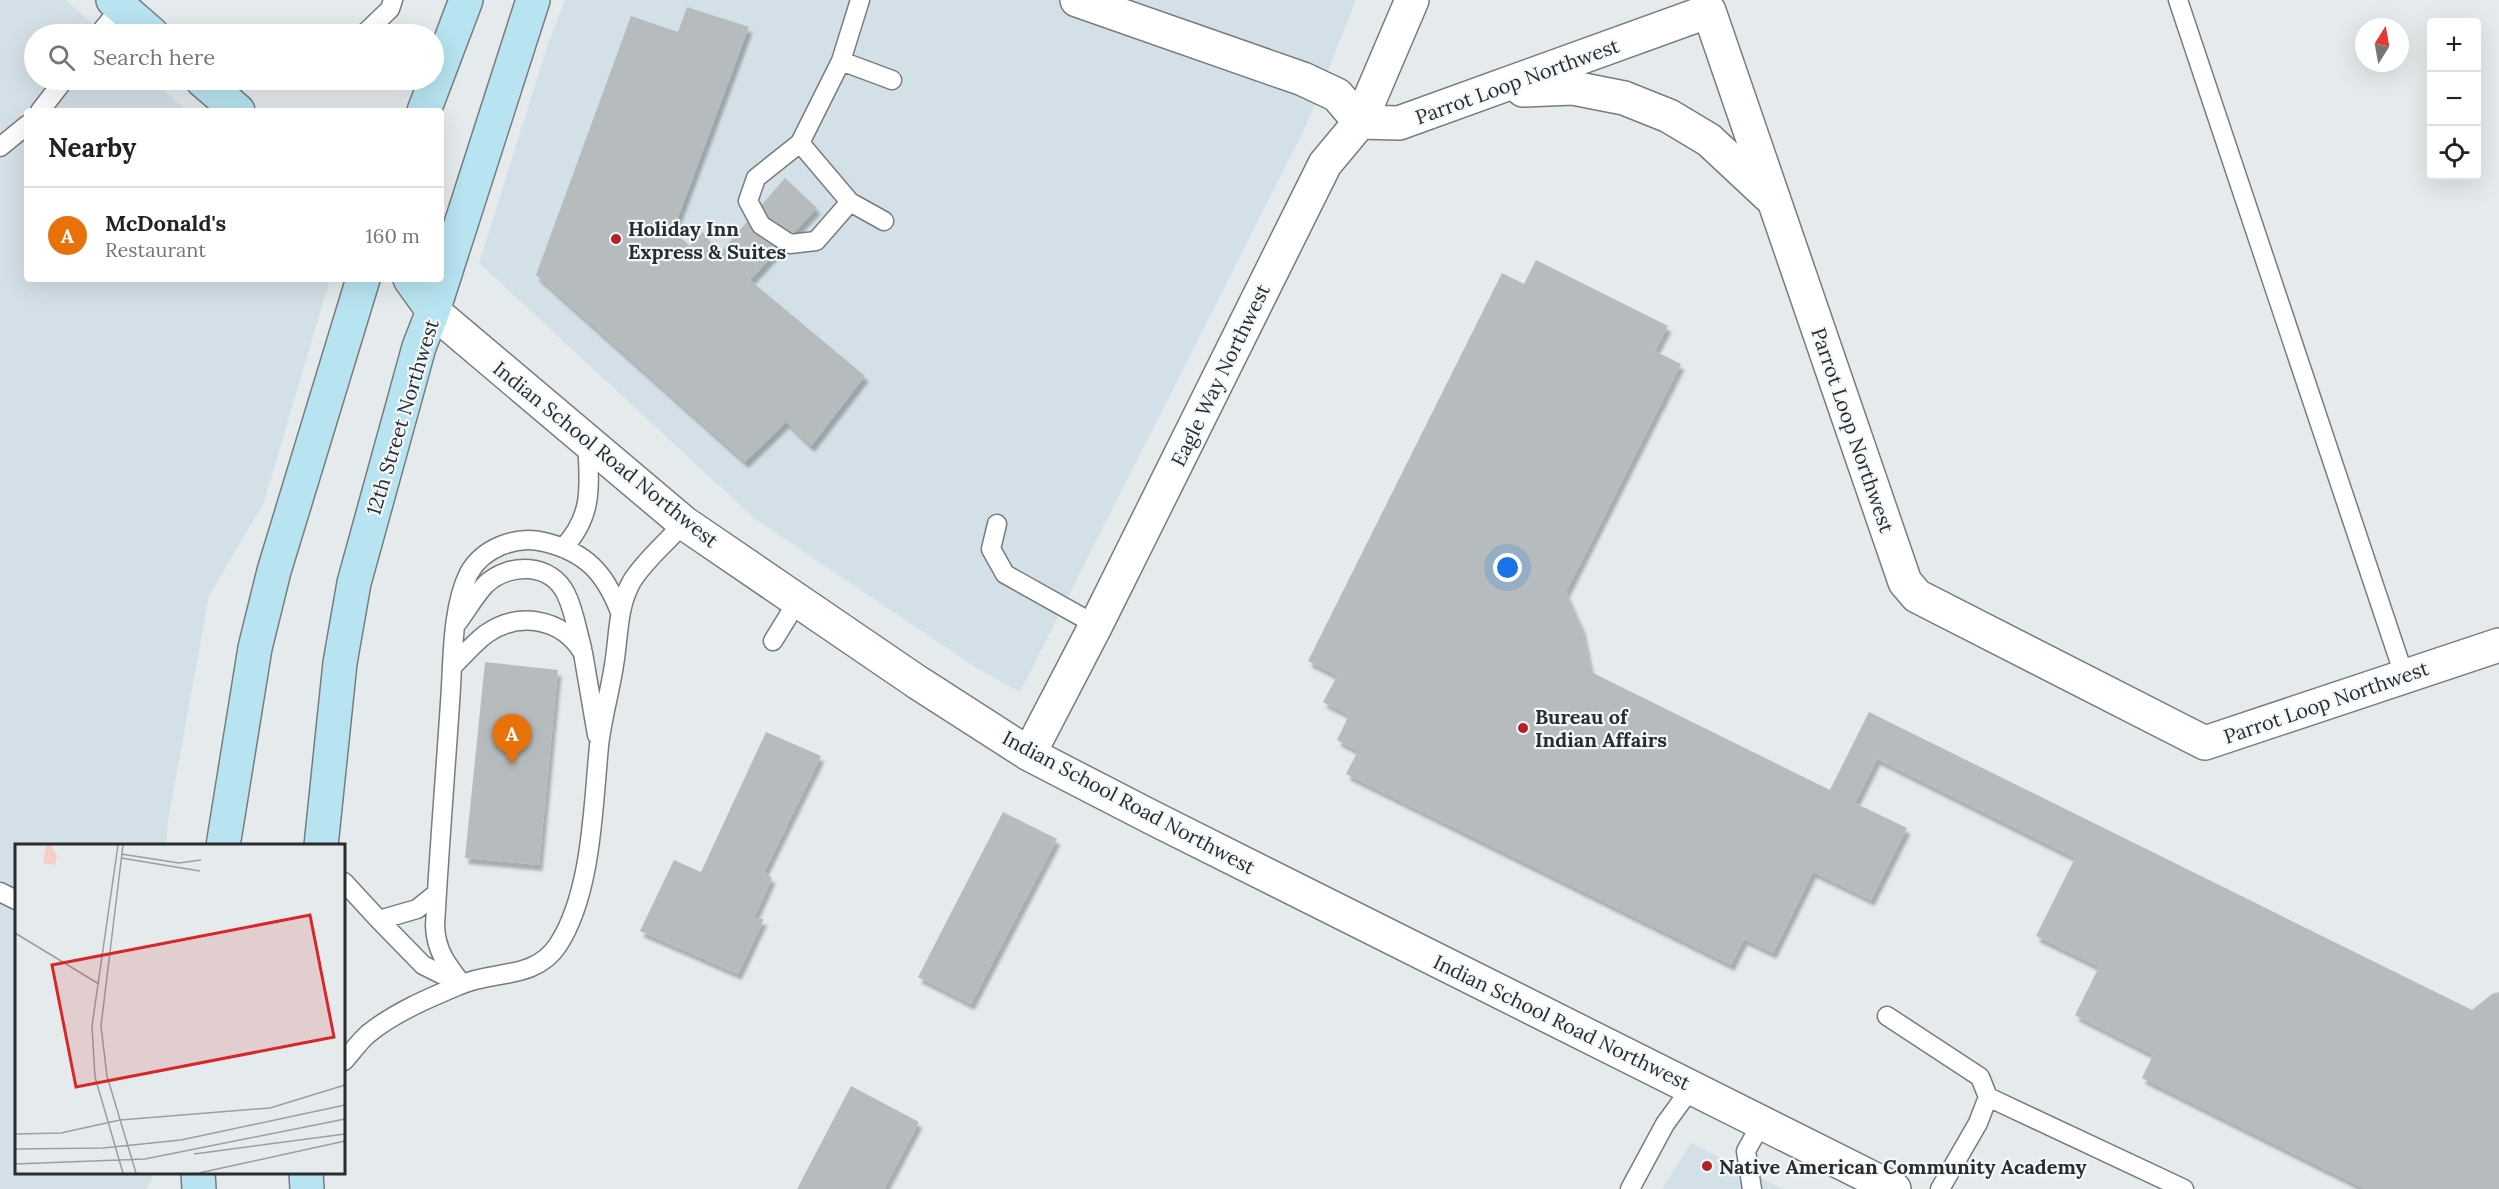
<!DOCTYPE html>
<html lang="en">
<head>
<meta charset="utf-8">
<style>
  body { margin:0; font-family:Lora,serif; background:#f6f6f6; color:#222 }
  .controls { position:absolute; right:18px; top:18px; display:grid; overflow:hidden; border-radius:6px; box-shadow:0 6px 24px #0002 }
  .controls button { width:54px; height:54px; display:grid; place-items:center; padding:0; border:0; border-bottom:2px solid #e0e0e0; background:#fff; color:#222; font:30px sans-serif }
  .compass { position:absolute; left:2355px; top:18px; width:54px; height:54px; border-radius:50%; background:#fff; box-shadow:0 6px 24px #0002; rotate:11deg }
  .you { position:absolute; left:1508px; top:568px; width:21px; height:21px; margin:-15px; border:4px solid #fff; border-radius:50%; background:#1a73e8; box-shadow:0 0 0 9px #1a73e833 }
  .badge { display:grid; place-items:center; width:39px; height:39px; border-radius:50%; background:#0b8043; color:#fff; font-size:20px; font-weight:700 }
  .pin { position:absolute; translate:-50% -50px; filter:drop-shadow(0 2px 3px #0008) }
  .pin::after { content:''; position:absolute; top:32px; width:21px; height:18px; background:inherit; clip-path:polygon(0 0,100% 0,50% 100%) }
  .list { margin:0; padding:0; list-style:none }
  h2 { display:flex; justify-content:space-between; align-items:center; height:78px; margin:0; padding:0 24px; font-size:26px }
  h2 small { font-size:20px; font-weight:400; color:#767676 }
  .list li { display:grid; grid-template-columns:39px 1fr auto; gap:18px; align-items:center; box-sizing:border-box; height:96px; padding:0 24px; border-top:2px solid #e0e0e0 }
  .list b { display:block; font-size:22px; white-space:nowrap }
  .list p { margin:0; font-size:20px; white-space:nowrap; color:#767676 }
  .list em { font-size:20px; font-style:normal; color:#767676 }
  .icon { flex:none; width:33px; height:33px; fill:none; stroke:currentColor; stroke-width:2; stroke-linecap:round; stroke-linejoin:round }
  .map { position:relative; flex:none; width:2499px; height:1189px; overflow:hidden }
  .search { position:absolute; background:#fff; box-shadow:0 6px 24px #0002; left:24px; top:24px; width:420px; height:66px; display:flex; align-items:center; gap:15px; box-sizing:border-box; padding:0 21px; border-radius:33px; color:#767676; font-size:22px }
  .panel { position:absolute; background:#fff; box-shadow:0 6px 24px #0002; left:24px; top:108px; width:420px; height:174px; border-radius:6px }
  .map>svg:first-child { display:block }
  .built { fill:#d4e0e7 }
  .building { fill:#b6bcbe; filter:url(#shadow) }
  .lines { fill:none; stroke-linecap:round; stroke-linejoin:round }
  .lane-casing { stroke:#777c7e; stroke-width:21 }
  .street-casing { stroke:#777c7e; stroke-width:36 }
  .secondary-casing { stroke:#777c7e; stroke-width:36 }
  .lane { stroke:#fff; stroke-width:18 }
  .street { stroke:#fff; stroke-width:33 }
  .secondary { stroke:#b8e3f1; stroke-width:33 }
  .poi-dot { fill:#b22127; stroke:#f3f8fb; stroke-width:2 }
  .labels { text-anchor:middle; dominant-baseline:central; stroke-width:4.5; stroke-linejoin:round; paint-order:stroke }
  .street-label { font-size:20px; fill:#292b2c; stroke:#f3f8fb }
  .poi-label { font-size:20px; font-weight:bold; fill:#292b2c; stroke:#f3f8fb; text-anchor:start }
  .inset-road { fill:none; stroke:#9a9ea0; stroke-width:1.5 }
  .view { fill:#d62828; fill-opacity:0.15; stroke:#d62828; stroke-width:3 }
  .inset-edge { fill:none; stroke:#292b2c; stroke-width:3 }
</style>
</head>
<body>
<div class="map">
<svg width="2499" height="1189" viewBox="0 0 2499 1189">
  <defs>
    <filter id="shadow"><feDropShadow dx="3.5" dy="6" stdDeviation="1.5" flood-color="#0004"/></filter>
  </defs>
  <rect width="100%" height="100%" fill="#e5ebed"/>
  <path class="built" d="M0,0H66L104,34H34V80H152L187,111H27V279H330L264,502L209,596L168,821L166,845L16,846V1172L154,1173L147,1189H0Z
    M565,0H1356L1306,126L1020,692L980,670L755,519L479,263L549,41Z
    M1691,1143L1783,1189H1662Z"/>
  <path class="building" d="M687,7L749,27L673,231L690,246L703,232L719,254L785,178L817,208L750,280L865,376L811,446L786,422L745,462L536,275L631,16L678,32Z
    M1536,260L1668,326L1655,351L1681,364L1566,592L1582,628L1591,672L1830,790L1869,712L2472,1010L2492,994L2499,992V1189H2365L2142,1078L2153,1055L2075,1015L2099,967L2036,936L2075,858L1877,759L1855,803L1907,828L1871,900L1813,872L1773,953L1744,939L1731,965L1346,774L1358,751L1337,740L1349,715L1323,702L1337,676L1308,661L1502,273L1524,284Z
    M485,662L558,670L539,865L465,858Z
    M766,732L821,756L764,872L772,878L754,918L764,919L738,974L640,931L674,860L701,872Z
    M1003,812L1057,839L971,1004L918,977Z
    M851,1086L919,1122L884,1189H797Z"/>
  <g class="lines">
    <defs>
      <path id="lane" d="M2178,0L2404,675
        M99,34L121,7
        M364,34L390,9L393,0
        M841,61L892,80
        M40,111L64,80
        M800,143L850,202L884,221
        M0,147L27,125
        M850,202L816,241L790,244L761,225L748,201L756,178L800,143L841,61L860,0
        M997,524L991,549L1005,574L1096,625
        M563,548C595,514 589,483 587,440
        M458,622C467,610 476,594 486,584C510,562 551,563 566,594C574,610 577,630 582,648
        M773,641L797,602
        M453,666C463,656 474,643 486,634C519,611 562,618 583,653L597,735
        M344,882L379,920L417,909L437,893
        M0,892L16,900
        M379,920L423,965L457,982
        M462,984C447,965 436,951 435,926C439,852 445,778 450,703C453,665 451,608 469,573C483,548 516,535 544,542C586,552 605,573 620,612
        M1887,1016L1980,1077L1988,1097L1978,1123L1940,1189
        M344,1061C352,1052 359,1042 368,1034C395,1012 429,998 460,985C494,970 535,980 558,945C592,893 593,806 599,746C602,718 610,692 614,665C619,636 617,607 632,581C645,560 667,542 684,523
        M1988,1097L2184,1189
        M1630,1189L1665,1124L1692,1087
        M1752,1189L1746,1151L1762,1122"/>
      <path id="street" d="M1077,0L1303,79L1337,95L1360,122L1399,123L1709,11L1905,582L1917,596L2205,743L2499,645
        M1523,90L1573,88L1624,98L1669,116L1709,140L1770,197
        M433,311L684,523L917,682L1029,754L1153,818L1894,1189
        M1029,754L1096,625L1325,164L1360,122L1412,0"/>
      <path id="secondary" d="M113,0L152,34
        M202,80L238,111
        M424,111L466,0
        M410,279L433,311
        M223,846L255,648L274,571L363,279
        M321,846L340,663L354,583L419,347L433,311L533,0
        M198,1172L199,1189
        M306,1172L307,1189"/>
    </defs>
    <use href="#lane" class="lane-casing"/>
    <use href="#street" class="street-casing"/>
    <use href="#secondary" class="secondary-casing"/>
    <use href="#lane" class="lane"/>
    <use href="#street" class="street"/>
    <use href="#secondary" class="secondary"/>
  </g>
  <g class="poi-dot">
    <circle cx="616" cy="239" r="6"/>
    <circle cx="1523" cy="728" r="6"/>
    <circle cx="1707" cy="1166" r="6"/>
  </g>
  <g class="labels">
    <g class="street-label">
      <text transform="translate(1517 81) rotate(-20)">Parrot Loop Northwest</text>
      <text transform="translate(1220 375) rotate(-64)">Eagle Way Northwest</text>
      <text transform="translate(402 417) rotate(-73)">12th Street Northwest</text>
      <text transform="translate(1853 430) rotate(71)">Parrot Loop Northwest</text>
      <text transform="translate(606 454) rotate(39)">Indian School Road Northwest</text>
      <text transform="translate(2326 702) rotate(-19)">Parrot Loop Northwest</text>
      <text transform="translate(1129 802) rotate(28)">Indian School Road Northwest</text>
      <text transform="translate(1562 1022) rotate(26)">Indian School Road Northwest</text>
    </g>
    <g class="poi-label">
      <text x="628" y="228">Holiday Inn<tspan x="628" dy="23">Express &amp; Suites</tspan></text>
      <text x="1535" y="716">Bureau of<tspan x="1535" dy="23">Indian Affairs</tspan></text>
      <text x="1719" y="1166">Native American Community Academy</text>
    </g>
  </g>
  <g transform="translate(15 844)">
    <rect width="330" height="330" fill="#e5ebed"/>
    <path d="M31,1H36L42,12L40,21L28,19Z" fill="#f6cdc9"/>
    <path class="inset-road" d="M103,1L77,182L80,233L108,329M108,1L86,182L92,232L121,329M106,10L164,19L186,16M106,14L185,27M0,89L84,140M105,276L255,264L330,241M0,290L46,289L105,276M0,305L88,304L166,296L330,261M179,310L330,290M0,320L130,315L330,275M184,329L330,297"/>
    <path class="view" d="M295,71L319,193L61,243L37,121Z"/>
    <rect width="330" height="330" class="inset-edge"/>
  </g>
</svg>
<div class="controls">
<button>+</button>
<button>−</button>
<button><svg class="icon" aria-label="locate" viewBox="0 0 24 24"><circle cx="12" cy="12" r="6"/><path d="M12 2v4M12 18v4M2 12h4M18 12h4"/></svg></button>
</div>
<svg class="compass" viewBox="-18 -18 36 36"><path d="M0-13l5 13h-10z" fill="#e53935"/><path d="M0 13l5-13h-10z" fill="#767676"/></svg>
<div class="you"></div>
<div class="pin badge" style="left:512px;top:764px;background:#e8710a">A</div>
<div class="search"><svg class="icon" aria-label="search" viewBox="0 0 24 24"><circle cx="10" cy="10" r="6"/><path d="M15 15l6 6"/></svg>Search here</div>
<section class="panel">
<h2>Nearby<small></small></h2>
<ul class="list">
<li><span class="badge" style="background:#e8710a">A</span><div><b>McDonald's</b><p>Restaurant</p></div><em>160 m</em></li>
</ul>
</section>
</div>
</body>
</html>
